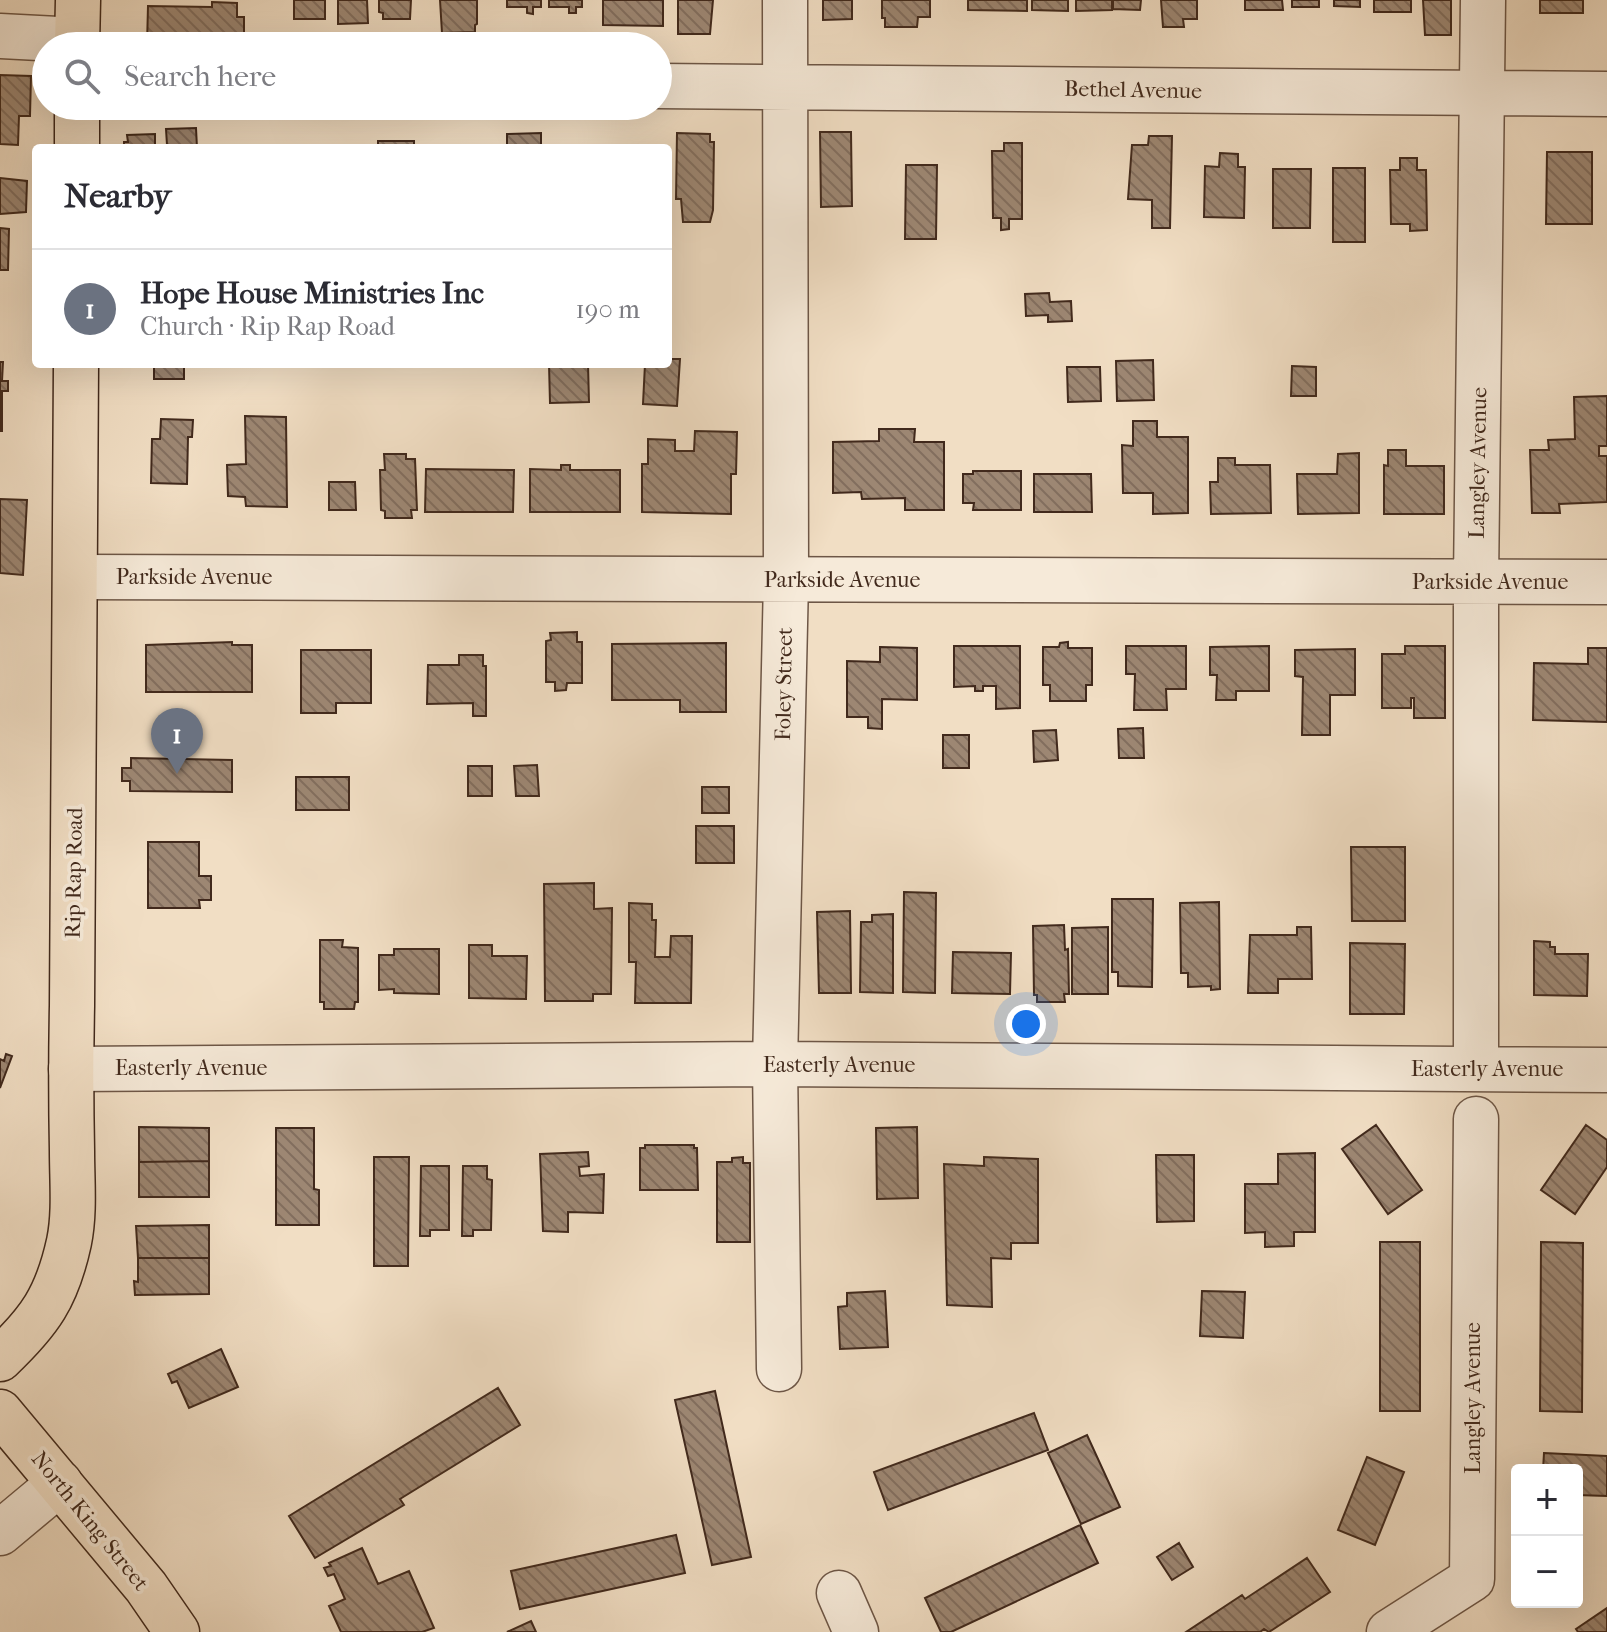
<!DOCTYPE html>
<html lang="en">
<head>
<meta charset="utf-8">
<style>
  body { margin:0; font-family:"IM FELL French Canon",serif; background:#f2f2f3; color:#2b2b33 }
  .controls { position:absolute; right:24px; bottom:24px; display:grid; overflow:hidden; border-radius:8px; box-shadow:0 8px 32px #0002 }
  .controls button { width:72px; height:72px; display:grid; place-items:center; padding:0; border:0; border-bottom:2px solid #e1e1e2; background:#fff; color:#2b2b33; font:40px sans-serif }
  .you { position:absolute; left:1026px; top:1024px; width:28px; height:28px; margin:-20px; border:6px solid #fff; border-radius:50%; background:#1a73e8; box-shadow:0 0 0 12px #1a73e833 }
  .badge { display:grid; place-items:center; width:52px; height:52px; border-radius:50%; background:#8f2418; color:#fff; font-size:26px; font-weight:700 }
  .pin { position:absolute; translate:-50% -66px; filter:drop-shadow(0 2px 4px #0008) }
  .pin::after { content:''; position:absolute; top:42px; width:28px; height:24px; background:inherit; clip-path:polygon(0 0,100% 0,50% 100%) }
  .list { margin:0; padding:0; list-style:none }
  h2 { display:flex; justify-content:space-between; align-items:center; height:104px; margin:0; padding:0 32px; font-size:34px }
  h2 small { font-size:26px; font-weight:400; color:#7c7c81 }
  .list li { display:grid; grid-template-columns:52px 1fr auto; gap:24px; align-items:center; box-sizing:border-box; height:120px; padding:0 32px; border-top:2px solid #e1e1e2 }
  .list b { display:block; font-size:30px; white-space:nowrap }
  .list p { margin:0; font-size:26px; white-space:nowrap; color:#7c7c81 }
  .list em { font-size:26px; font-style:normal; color:#7c7c81 }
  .icon { flex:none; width:44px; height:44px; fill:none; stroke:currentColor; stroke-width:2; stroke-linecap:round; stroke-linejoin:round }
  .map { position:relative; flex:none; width:1607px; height:1632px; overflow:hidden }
  .search { position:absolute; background:#fff; box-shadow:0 8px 32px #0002; left:32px; top:32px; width:640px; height:88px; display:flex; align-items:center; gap:20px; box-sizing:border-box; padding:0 28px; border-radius:44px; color:#7c7c81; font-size:30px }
  .panel { position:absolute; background:#fff; box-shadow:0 8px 32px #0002; left:32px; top:144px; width:640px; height:224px; border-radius:8px }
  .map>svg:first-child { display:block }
  .building { fill:url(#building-back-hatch); stroke:#41291c; stroke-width:2 }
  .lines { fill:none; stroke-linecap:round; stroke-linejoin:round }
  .minor-casing { stroke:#6d5646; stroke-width:47 }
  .major-casing { stroke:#41291c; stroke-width:47 }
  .minor { stroke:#f6ead9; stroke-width:44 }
  .major { stroke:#f1dec4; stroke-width:44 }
  .labels { text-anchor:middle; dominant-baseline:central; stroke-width:7; stroke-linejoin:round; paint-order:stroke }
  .street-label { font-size:22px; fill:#41291c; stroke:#f6ead9 }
</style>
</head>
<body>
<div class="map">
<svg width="1607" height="1632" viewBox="0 0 1607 1632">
  <defs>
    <pattern id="building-back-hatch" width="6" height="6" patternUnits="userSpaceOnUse" patternTransform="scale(2)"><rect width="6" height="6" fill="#9d8773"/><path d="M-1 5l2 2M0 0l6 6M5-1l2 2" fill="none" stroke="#826e5e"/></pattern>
  </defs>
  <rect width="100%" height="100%" fill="#f1dec4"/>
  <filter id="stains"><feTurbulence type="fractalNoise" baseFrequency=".0025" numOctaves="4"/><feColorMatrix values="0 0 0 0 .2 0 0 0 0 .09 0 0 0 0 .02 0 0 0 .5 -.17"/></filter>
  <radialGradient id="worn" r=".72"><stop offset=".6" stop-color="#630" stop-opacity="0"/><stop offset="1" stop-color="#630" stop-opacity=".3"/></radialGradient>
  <path class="building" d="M294,0H325V19H294Z
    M338,0H367L368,23L338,24Z
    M379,0H411L410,19H383V13L379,12Z
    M440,0H477V24L475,25V32L442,33Z
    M507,0H541V7H533V14L527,13V7H507Z
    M549,0H582V7H576V13H569V7H549Z
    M603,0H663V26L603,25Z
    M678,0H713L710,34H678Z
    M823,0H852V19L823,20Z
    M882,0H930V17H918L917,27H885V18H882Z
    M968,0H1027V11L968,10Z
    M1032,0H1068V11L1032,10Z
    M1076,0H1112V10L1076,11Z
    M1113,0H1141L1140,10L1113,9Z
    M1161,0H1197V19H1183L1184,27H1163Z
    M1245,0H1282L1283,10H1245Z
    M1292,0H1319V7H1292Z
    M1334,0H1360V7L1334,6Z
    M1374,0H1411V12H1374Z
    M1423,0H1451V35H1425Z
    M1540,0H1583V13H1540Z
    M212,2L237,3V17H244V37H236V46L147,45L148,6L212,7Z
    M0,75L31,76L30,116H19L18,145L0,144Z
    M196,128L197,148H165L167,145L166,129Z
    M820,132H851L852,206L821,207Z
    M541,133V148H507V134Z
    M677,133L710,134V142H714L713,210L710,222H683L681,199H676Z
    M155,134V148H124V142H128L127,135Z
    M1149,136H1172L1170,228H1152V200L1128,199L1132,145H1148Z
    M378,141H414V148H378Z
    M1004,143H1022V219H1009V229L1001,230V218H993L992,151H1004Z
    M1547,152H1592V224H1546Z
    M1220,153L1238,154V167H1245L1244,218L1204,217L1205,166L1219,167Z
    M1400,158H1417V170H1426L1427,230L1410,231V224H1391L1390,170H1400Z
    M906,165H937L936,239H905Z
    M1333,168H1365V242H1333Z
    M1273,169H1311L1310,228H1273Z
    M0,178L27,181L26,212L0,214Z
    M0,228L9,229L8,270H0Z
    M1049,293L1050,302L1071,301L1072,321L1048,322V315L1026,316L1025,294Z
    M668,359H680L677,406L643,404L645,364H668Z
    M1153,360L1154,400L1117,401L1116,361Z
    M0,362H3L2,381H8V391H2V431H0Z
    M154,364H184V379H154Z
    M549,364H588L589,402L550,403Z
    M1292,366L1316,367V396H1291Z
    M1067,367H1100L1101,401L1068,402Z
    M1607,396V446H1599V456H1607V502L1559,504L1560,513H1532L1530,450H1549L1548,440L1575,439L1574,397Z
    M245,416L286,417L287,507L246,506L245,497L228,496L227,465L246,464Z
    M161,419L193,420L192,437H188L187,484L151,483L152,439H160Z
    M1133,421H1157V437H1188V513L1153,514V493H1123L1122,445L1133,446Z
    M879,429H915L914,442H944V510H905V498L862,499L861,492L833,493V442L879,441Z
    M695,431L737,432L736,474H731V514L642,512V464H648V439L675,440V451H694Z
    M1388,450H1406V466H1444V514H1384V465L1388,466Z
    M1359,453V513L1298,514L1297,474H1337L1338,454Z
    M384,454H406V459H415L417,510H411L412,518H385V511L381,510L380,470H385Z
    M1218,458H1235V465H1270L1271,513L1211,514L1210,482H1218Z
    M561,465H570V470H620V512H530V469L561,470Z
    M426,469L514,470L513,512H425Z
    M973,471H1021V510H973L974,503H963V474H973Z
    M1034,474H1091L1092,512H1034Z
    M329,482H355L356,510H329Z
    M0,499L27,500L23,575L0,573Z
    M577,632V642H582V683H567L566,690L555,691V682H546V641L551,640L550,633Z
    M232,642V645H252V692H146V645Z
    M1068,642V648H1092V685H1086V701H1050V685H1043V647H1059L1060,643Z
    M726,643V712H680V700H612V644Z
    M954,646H1020V708L996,709V686H983V691H975V686L954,687Z
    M1126,646H1186V689H1166L1167,710H1134L1135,674H1126Z
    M1269,646V691H1236V700H1216L1217,675H1210V647Z
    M1405,646H1445V718H1414V698H1411V708H1382V654H1405Z
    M880,647L917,648V700L882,699V729L868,728V717H847V661L880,662Z
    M1588,648H1607V722L1533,720L1534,663L1588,664Z
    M1355,649V695H1330V735H1302L1303,677L1295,676V650Z
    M301,650H371V703H336V713H301Z
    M459,655H483V666H486V716H473V703L427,704L428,665H459Z
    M1143,728L1144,758H1119L1118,729Z
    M1056,730L1058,760L1034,762L1033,731Z
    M943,735H969V768H943Z
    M131,758L232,760V792L130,791V781H122V768H131Z
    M537,765L539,796H516L514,766Z
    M468,766H492V796H468Z
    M296,777H349V810H296Z
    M702,787H729V813H702Z
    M696,826H734V863H696Z
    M148,842H199V876H211V900H199L200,908H148Z
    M1351,847H1405V921H1352Z
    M594,883V909L612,908L611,994H593V1001H545L544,884Z
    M904,892L936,893L935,993L903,992Z
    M1112,899H1153L1152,987L1118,986V972H1112Z
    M1219,902L1220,989L1211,990V986L1188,987V973H1181L1180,903Z
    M629,903L652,904V920H656L655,957H670L671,936H692L691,1003H635L636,962H629Z
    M850,911L851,993H819L817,912Z
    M893,914V993L860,992L861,922H872V915Z
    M1064,925L1065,950L1068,949L1069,994H1064L1065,1002H1037V995H1034L1033,926Z
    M1108,927V994H1072V928Z
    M1297,927H1311L1312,979H1278V993H1248L1250,935H1297Z
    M320,940H343L342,947L358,948V1002H355L354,1009H324V1002H320Z
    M1534,941L1550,942V947H1555V954H1588L1587,996L1534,995Z
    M1350,943L1405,944L1404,1014H1350Z
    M469,945H492V956H527L526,999L469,998Z
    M394,949H439V994L394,993V989L379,990V955H394Z
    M953,952L1011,953L1010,994L952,993Z
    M6,1054L12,1056L0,1088V1059L4,1061Z
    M1376,1125L1422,1190L1388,1214L1342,1149Z
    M1586,1125L1607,1140V1167L1575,1214L1541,1190Z
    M139,1127L209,1128V1161L139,1162Z
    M917,1127L918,1198L877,1199L876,1128Z
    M276,1128H314V1189L319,1190V1225H276Z
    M645,1145H694V1148H697L698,1190H640V1148H645Z
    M588,1152L589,1166L579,1167L580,1176L604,1174L603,1213L568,1212V1232L543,1231L540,1154Z
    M1315,1153V1232H1294V1246L1265,1247V1232L1245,1233V1184H1278V1154Z
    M1156,1155H1194V1221L1157,1222Z
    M374,1157H409L408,1266H374Z
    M743,1157V1163H750V1242H717V1162H732V1158Z
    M984,1157L1038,1159V1243H1011V1259L991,1258L992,1307L947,1305L944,1164L984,1166Z
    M209,1161V1197H139V1162Z
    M421,1166H449V1230H430V1236H420Z
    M463,1166H487V1179L492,1180L491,1230H473V1236H462Z
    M209,1225V1258H138L136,1226Z
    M1380,1242H1420V1411H1380Z
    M1541,1242L1583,1243L1582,1412L1540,1411Z
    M138,1258H209V1294L135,1295L134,1281L138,1282Z
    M885,1291L888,1347L840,1349L838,1307L847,1306V1293Z
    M1202,1291L1245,1292L1243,1338L1200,1336Z
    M221,1349L238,1387L189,1408L177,1381L172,1383L168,1374Z
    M498,1388L520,1425L400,1499L404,1505L315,1558L289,1516Z
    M715,1391L751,1557L712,1565L675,1400Z
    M1034,1413L1048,1450L888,1510L874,1472Z
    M1087,1435L1120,1507L1081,1524L1048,1453Z
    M1544,1453L1607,1456V1496L1577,1495V1470H1543Z
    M1367,1457L1404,1472L1375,1545L1338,1530Z
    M1080,1525L1098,1563L951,1632H941L925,1598Z
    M676,1535L685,1573L520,1609L511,1571Z
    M1179,1543L1193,1567L1172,1580L1157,1557Z
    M362,1548L378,1584L409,1571L434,1628L422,1632H341L329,1606L345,1599L334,1574L328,1576L324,1568L331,1566L329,1563Z
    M1307,1558L1330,1592L1269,1632L1264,1629L1260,1632H1186L1242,1595L1245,1599Z
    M1607,1608V1632H1578L1576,1629Z
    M531,1621L536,1632H507Z"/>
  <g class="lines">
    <defs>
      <path id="minor" d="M0,36L77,40
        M658,86L1607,94
        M76,577L1607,582
        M71,1069L775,1064L1607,1070
        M1476,1069V581L1483,0
        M779,1369L775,1064L786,580L785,0
        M0,1533L60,1483
        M839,1593L856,1632
        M1389,1632L1472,1579L1476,1119"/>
      <path id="major" d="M77,46L78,0
        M77,148V106
        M0,1359C40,1321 57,1297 69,1242C75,1213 72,1181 72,1151C71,1103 71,1054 72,1006C75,792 76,578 76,364
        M0,1412L146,1587L177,1632"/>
    </defs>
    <use href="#minor" class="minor-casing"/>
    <use href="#major" class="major-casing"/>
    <use href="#minor" class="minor"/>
    <use href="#major" class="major"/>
  </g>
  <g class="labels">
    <g class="street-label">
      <text transform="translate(1133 90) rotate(1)">Bethel Avenue</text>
      <text transform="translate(1478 463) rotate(-89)">Langley Avenue</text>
      <text x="194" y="577">Parkside Avenue</text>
      <text x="842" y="580">Parkside Avenue</text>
      <text x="1490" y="582">Parkside Avenue</text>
      <text transform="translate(784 684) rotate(-89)">Foley Street</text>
      <text transform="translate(74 873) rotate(-89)">Rip Rap Road</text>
      <text x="839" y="1065">Easterly Avenue</text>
      <text x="191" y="1068">Easterly Avenue</text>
      <text x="1487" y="1069">Easterly Avenue</text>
      <text transform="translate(1473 1398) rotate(-90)">Langley Avenue</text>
      <text transform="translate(90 1521) rotate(51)">North King Street</text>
    </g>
  </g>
  <rect width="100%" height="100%" filter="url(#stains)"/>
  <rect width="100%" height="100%" fill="url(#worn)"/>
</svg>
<div class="controls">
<button>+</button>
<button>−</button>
</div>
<div class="you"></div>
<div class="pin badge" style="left:177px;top:774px;background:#6b7280">1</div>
<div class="search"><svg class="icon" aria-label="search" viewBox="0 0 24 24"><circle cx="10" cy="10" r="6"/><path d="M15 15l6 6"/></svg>Search here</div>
<section class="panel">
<h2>Nearby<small></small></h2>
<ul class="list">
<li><span class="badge" style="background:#6b7280">1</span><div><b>Hope House Ministries Inc</b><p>Church · Rip Rap Road</p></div><em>190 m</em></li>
</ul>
</section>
</div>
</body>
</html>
